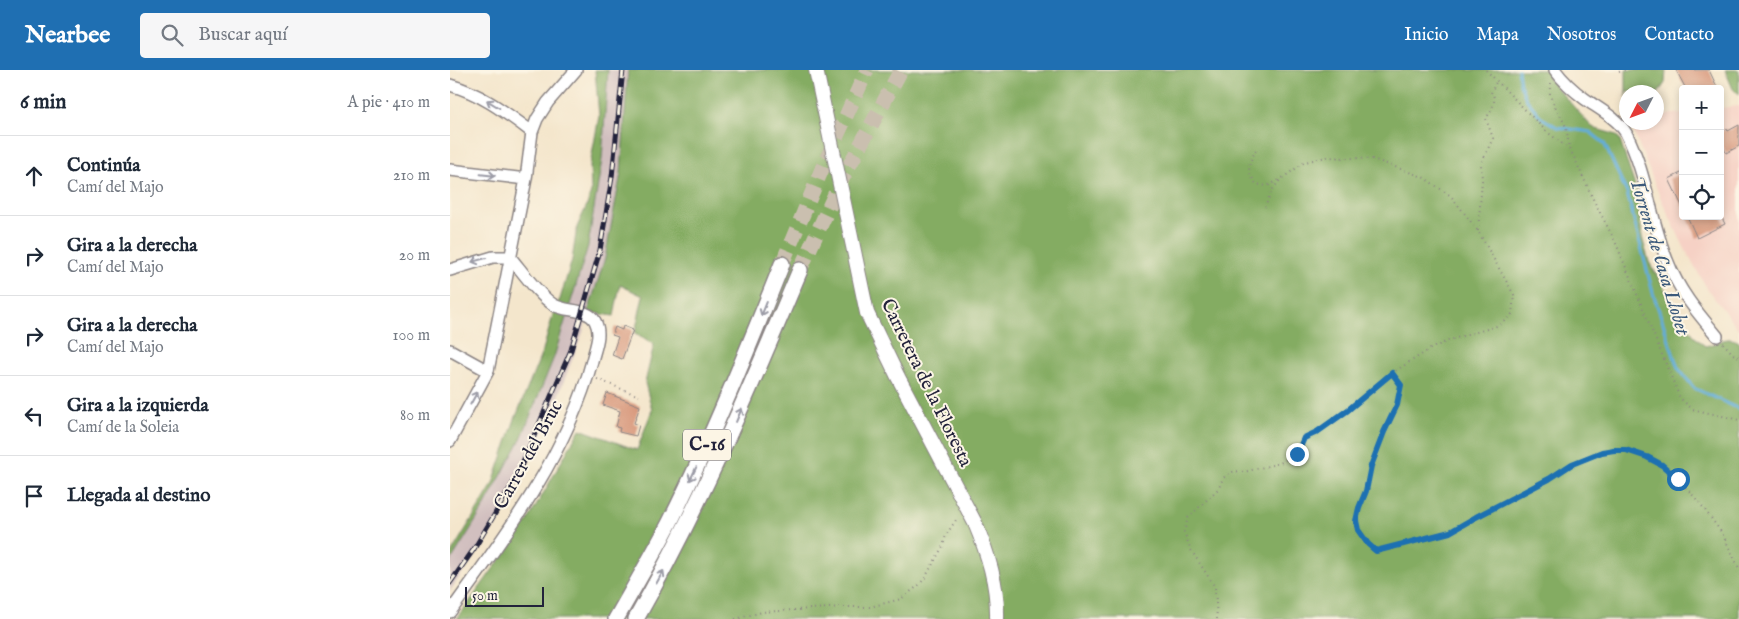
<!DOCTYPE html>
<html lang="es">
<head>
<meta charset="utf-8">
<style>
  body { margin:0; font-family:"IM FELL English",serif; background:#f6f6f7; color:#1f2937 }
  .controls { position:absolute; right:15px; top:15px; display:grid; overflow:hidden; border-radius:5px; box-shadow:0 2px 8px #0003 }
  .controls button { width:45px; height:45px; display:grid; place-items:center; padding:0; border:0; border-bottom:1px solid #e0e1e3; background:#fff; color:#1f2937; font:25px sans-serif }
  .compass { position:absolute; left:1169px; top:15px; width:45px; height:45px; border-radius:50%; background:#fff; box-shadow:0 2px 8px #0003; rotate:228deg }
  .scale { position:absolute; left:15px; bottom:12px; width:79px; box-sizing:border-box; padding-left:5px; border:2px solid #22223b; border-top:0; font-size:14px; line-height:18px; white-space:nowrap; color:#22223b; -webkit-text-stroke:4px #fcf5e5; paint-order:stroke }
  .stop { position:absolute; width:15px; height:15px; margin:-11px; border:4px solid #1f6fb2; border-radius:50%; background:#fff }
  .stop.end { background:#1f6fb2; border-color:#fff; box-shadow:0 1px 5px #0008 }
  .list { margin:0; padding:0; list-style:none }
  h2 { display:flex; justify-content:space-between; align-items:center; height:65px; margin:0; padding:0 20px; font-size:21px }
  h2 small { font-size:16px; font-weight:400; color:#747a83 }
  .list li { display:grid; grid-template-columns:32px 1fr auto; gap:15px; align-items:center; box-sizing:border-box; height:80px; padding:0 20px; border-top:1px solid #e0e1e3 }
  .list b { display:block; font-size:19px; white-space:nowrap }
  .list p { margin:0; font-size:16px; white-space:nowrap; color:#747a83 }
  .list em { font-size:16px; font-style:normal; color:#747a83 }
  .icon { flex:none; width:28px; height:28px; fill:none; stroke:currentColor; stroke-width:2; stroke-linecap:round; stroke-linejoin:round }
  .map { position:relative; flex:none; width:1289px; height:549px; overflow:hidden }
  header { display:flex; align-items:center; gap:30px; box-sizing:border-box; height:70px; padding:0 25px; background:#1f6fb2; color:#fff }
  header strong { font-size:24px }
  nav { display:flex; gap:28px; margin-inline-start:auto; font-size:18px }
  .search { width:350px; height:45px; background:#f6f6f7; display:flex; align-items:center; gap:12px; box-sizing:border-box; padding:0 18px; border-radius:5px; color:#747a83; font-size:19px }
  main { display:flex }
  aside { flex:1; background:#fff }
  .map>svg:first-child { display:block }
  .built { fill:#f6d1c5 }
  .industrial { fill:#d1bfbf }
  .forest { fill:#84ac62; stroke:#53674e }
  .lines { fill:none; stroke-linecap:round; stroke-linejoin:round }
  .stream { stroke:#62aedb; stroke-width:3 }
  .building { fill:#d8987c }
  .highway-tunnel { stroke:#cabfaf; stroke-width:15; stroke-dasharray:15 8; stroke-linecap:butt }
  .minor-casing { stroke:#8b8484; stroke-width:14 }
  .major-casing { stroke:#8b8484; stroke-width:16 }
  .highway-casing { stroke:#8b8484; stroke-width:18 }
  .path { stroke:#8b8484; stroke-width:2; stroke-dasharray:1 4; stroke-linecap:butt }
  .minor { stroke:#fff; stroke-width:11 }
  .major { stroke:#fff; stroke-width:14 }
  .highway { stroke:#fff; stroke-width:15 }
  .rail-casing { stroke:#22223b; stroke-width:5 }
  .rail { stroke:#fcf5e5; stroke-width:3; stroke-dasharray:9; stroke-linecap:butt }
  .oneway { stroke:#9c9ca7 }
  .route { stroke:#1f6fb2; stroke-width:6 }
  .labels { text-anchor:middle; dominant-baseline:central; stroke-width:4; stroke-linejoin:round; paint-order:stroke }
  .shield { fill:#fcf5e5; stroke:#63616e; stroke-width:1 }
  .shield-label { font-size:18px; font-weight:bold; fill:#22223b }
  .street-label { font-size:19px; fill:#22223b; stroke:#fcf5e5 }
  .water-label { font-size:20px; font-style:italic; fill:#3c5a7b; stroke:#fcf5e5 }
</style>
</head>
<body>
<header>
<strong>Nearbee</strong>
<div class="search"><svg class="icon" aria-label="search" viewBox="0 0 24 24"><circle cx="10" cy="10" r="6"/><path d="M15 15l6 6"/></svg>Buscar aquí</div>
<nav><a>Inicio</a><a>Mapa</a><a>Nosotros</a><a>Contacto</a></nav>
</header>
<main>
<aside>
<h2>6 min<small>A pie · 410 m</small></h2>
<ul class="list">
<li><svg class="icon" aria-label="ahead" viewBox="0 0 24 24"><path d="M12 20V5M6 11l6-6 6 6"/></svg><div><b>Continúa</b><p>Camí del Majo</p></div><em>210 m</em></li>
<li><svg class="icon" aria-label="right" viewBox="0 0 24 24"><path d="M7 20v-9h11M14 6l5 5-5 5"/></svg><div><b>Gira a la derecha</b><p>Camí del Majo</p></div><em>20 m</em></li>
<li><svg class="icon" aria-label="right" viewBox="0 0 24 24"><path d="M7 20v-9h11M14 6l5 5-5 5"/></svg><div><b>Gira a la derecha</b><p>Camí del Majo</p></div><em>100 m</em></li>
<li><svg class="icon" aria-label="left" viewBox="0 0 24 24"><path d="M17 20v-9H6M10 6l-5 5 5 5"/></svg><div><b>Gira a la izquierda</b><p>Camí de la Soleia</p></div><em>80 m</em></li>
<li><svg class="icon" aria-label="arrive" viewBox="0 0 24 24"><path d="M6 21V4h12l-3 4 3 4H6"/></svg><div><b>Llegada al destino</b></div></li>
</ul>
</aside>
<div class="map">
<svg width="1289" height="549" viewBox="0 0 1289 549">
  <rect width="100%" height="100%" fill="#fcf5e5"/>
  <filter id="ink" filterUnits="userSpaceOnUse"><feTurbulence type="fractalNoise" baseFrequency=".02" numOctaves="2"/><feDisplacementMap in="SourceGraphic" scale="10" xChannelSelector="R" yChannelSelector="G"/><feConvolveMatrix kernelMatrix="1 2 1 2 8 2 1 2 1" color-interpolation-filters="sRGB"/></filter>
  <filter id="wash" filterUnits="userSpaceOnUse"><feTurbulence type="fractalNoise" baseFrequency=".0096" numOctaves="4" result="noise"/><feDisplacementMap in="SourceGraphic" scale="20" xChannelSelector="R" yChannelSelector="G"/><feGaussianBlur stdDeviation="1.12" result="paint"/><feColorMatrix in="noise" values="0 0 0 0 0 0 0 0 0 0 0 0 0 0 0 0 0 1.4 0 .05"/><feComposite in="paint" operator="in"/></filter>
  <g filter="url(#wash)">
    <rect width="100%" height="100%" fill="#f4e6cc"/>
    <path class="built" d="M1289,36V260L1258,220L1236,181L1211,129L1180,53L1206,52L1207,46L1233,43V146H1270V38Z"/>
    <path class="industrial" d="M158,0H178L171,103L155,188L133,262L106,331L78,395L42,460L0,521V492L33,439L71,369L104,287L138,176L152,89Z"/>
    <path class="forest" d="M145,0H158L152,89L138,176L104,287L71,369L33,439L0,492V486L3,480L42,416L65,349L93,280L105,238L110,229L122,190L127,157L137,135L141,122L140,95L149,46Z
      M178,0H1103L1098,8L1141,56L1146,59L1164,64L1169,68L1187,122L1192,167L1199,192L1233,251L1245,267L1255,276C1268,274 1277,264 1289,272V549H7L77,452L130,359L187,380L202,340L195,313L204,274L185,263L193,226L170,215L164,246L138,242L155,188L171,103Z
      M1176,0H1216L1215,13L1207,25L1206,22H1176V27Z
      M1275,0H1289V25L1283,19Z"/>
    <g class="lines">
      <path class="stream" d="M1068,0L1070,14L1076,29L1092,48L1107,57L1140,62L1154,73L1177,123L1203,223L1228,298L1244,318L1289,339"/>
    </g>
    <g id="blocks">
      <path class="building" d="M1226,0H1259L1268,19H1236Z
        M1289,55V76L1276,83L1270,70V62L1277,59L1278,61Z
        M1233,102V138L1219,109Z
        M1237,146H1271L1275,154L1247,168Z
        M173,256L183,260L172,289L162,285L168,267L162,265L165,257L172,260Z
        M157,323L190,336L184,353L189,355L186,366L169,362L170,358L166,357L170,341L153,335Z"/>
    </g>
  </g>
  <g filter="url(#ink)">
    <use href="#blocks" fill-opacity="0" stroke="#8b8484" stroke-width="1"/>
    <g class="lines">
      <path class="highway-tunnel" d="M332,194L372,99L417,0
        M350,200L391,111L451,0"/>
      <defs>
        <path id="minor" d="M1105,0C1113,11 1124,21 1135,29C1149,39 1167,48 1176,63C1197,104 1200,149 1217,190C1229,221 1246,241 1267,266
          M0,15C32,24 55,42 82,62
          M0,100L76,109
          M0,200L43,187H60
          M0,280L38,301
          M0,371L38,301L76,109L82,62L87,49L98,32L126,0
          M0,542C56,465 117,384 142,291C145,278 152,264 145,251C138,238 115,242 104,235C90,227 71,200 60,187"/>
        <path id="major" d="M366,0L417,243L448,307L525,453C538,484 548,515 547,549"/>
        <path id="highway" d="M166,549C184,517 203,485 220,452C262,368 297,281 332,194
          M186,549C250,437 300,319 350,200"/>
      </defs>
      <use href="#minor" class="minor-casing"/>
      <use href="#major" class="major-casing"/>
      <use href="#highway" class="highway-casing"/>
      <path class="path" d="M1036,0L1096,61L1119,79L1123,85L1144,131L1165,171L1230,328L1242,339L1289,350
        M1169,2L1175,0
        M1101,13C1095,29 1112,43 1116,58C1118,65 1118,72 1119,79
        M806,80C798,95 796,99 806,114L817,116L829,110
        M1028,161L1032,111L1031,94L1043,68L1036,49C1040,41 1049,30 1041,23L1046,12
        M1273,273L1283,284L1289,287
        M942,303L951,315L947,335L934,362L921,396L916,421L909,438L907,451L908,460L918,474L926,481L1000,462L1080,418L1099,409L1122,394L1152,382L1176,380L1197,387L1212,395L1228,409L1249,432L1272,463L1289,498
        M147,309L189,326
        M285,549L312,542L394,537H420L451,529L468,516L475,508L493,476L496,465L508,447
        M767,549L765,517L741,480L734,462L738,448L769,418L773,408L784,401L794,402L830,393L847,383L853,368L867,361L898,340L942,303L982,278L1000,270L1050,255L1062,244L1064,225L1028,161L1001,126L973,107L923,89L876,87L855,92L831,109L822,120L815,137"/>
      <use href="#minor" class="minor"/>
      <use href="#major" class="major"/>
      <use href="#highway" class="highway"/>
      <defs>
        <path id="rail" d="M0,513L24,479L65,410L121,280L150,180L162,107L173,0"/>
      </defs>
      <use href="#rail" class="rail-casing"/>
      <use href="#rail" class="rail"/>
    </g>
    <defs><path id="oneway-shaft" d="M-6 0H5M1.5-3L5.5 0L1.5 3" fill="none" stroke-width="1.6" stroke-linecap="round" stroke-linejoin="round" transform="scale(1.25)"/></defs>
    <g class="oneway">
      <use href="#oneway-shaft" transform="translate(43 34) rotate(-148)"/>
      <use href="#oneway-shaft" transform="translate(38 105) rotate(6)"/>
      <use href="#oneway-shaft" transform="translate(29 190) rotate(165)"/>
      <use href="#oneway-shaft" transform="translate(314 239) rotate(112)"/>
      <use href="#oneway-shaft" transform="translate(24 328) rotate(-61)"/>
      <use href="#oneway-shaft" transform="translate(289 345) rotate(-67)"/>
      <use href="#oneway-shaft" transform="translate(243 404) rotate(115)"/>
      <use href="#oneway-shaft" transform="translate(210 507) rotate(-61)"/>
    </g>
  </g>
  <g class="lines" filter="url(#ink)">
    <path class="route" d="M847,384L854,368L867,362L898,340L942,303L951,315L947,335L934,362L921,396L916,421L909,438L906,451L908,460L918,474L926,481L1000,462L1026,447L1099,409L1122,394L1152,382L1164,380H1176L1197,387L1212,395L1228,409"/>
  </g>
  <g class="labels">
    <rect class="shield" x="233" y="359.5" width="48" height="31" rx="4"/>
    <g class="shield-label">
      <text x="257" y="375">C-16</text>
    </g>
    <g class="street-label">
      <text transform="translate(476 313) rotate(64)">Carretera de la Floresta</text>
      <text transform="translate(79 385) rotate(-61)">Carrer del Bruc</text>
    </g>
    <g class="water-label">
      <text transform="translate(1209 186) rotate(73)">Torrent de Casa Llobet</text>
    </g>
  </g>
</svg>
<div class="controls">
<button>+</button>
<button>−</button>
<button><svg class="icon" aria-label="locate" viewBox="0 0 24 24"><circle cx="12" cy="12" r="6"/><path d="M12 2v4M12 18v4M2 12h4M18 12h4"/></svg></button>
</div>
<svg class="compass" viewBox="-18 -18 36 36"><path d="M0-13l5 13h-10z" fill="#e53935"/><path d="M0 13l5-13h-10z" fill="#747a83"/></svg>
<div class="scale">50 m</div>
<div class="stop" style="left:1228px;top:409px"></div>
<div class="stop end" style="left:847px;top:384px"></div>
</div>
</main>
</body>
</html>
